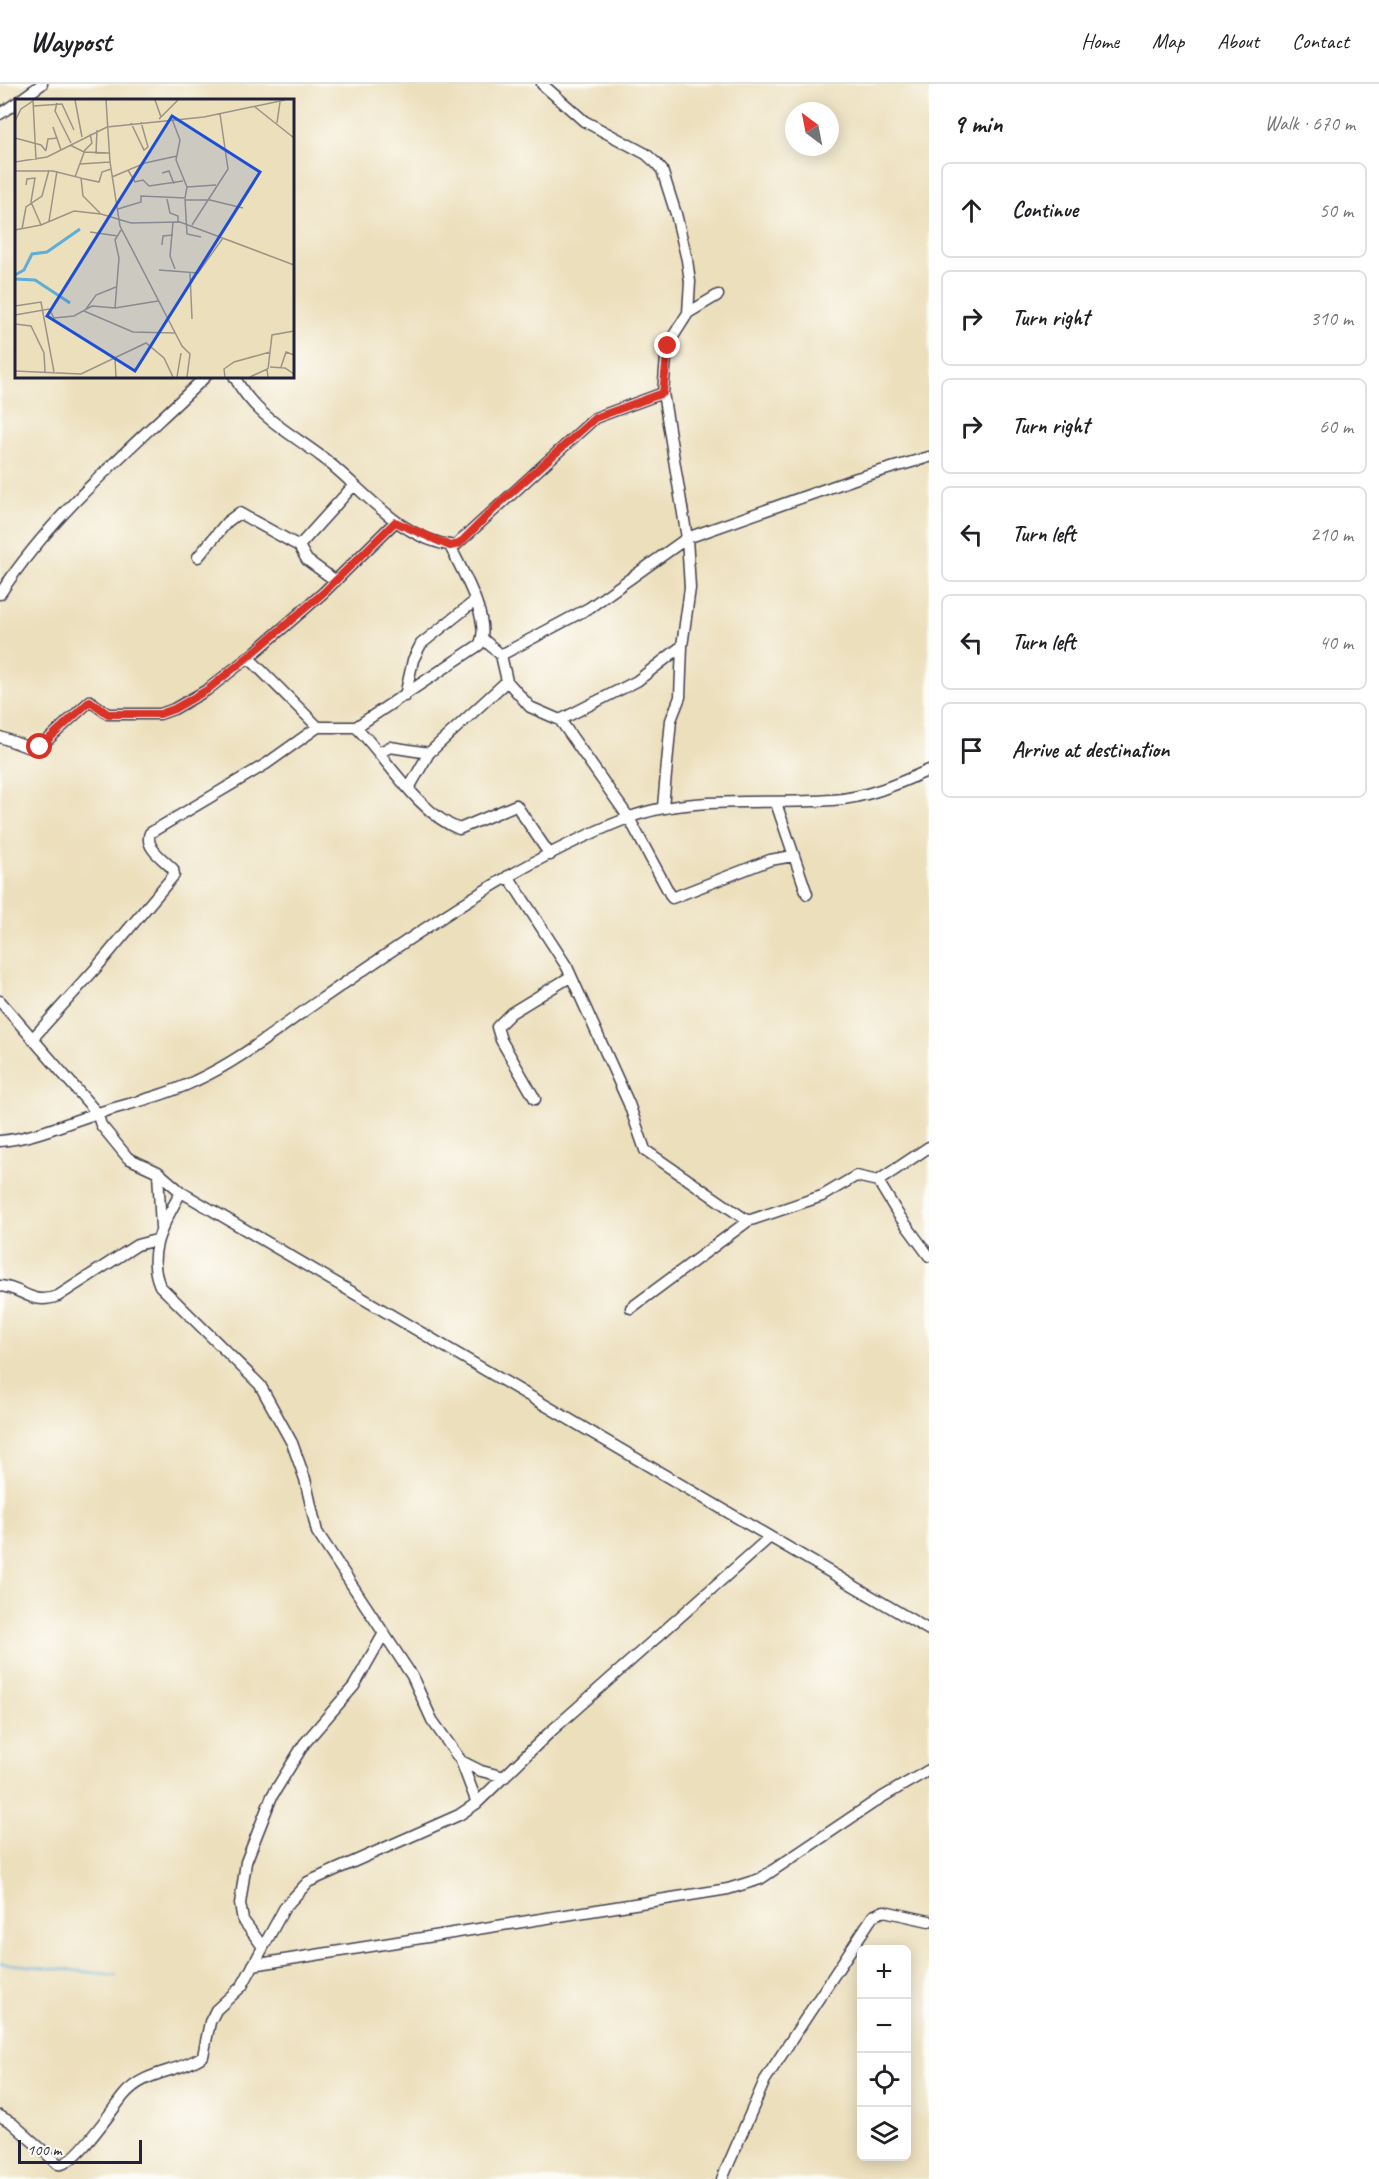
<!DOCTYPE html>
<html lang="en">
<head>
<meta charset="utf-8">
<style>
  body { margin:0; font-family:Caveat,sans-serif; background:#f2f2f2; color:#202124 }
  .controls { position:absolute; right:18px; bottom:18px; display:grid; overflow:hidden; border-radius:9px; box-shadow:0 3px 15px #0003 }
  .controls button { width:54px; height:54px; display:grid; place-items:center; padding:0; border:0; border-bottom:2px solid #e0e0e0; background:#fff; color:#202124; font:30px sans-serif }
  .compass { position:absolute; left:785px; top:18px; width:54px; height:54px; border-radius:50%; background:#fff; box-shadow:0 3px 15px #0003; rotate:328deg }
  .scale { position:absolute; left:18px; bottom:15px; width:124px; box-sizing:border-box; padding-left:6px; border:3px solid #22223b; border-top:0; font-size:16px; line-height:21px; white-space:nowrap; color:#22223b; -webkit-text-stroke:4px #fdfcf7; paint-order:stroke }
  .stop { position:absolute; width:18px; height:18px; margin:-14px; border:4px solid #d93025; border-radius:50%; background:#fff }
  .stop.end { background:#d93025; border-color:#fff; box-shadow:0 2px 6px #0008 }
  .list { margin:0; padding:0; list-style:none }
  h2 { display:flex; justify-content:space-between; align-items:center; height:78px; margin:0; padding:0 24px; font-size:26px }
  h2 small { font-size:20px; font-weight:400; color:#757577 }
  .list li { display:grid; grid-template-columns:39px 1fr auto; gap:18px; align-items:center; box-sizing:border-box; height:96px; margin:0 12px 12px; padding:0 12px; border:2px solid #e0e0e0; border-radius:9px }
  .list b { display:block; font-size:22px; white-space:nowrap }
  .list em { font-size:20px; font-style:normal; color:#757577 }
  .icon { flex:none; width:33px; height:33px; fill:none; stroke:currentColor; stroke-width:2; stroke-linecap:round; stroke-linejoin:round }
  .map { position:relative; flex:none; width:929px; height:2095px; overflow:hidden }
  header { display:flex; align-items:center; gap:36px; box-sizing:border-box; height:84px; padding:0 30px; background:#fff; border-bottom:2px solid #e0e0e0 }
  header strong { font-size:28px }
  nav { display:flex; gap:33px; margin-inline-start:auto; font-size:21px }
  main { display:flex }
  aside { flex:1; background:#fff }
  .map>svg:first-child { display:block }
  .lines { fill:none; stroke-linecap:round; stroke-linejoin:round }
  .stream { stroke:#5daed8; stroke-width:2 }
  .minor-casing { stroke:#403e4e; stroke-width:13 }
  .minor { stroke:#fff; stroke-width:10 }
  .route { stroke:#d93025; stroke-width:8 }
  .inset-river { fill:none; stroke:#5daed8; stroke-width:3 }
  .inset-road { fill:none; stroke:#9b9388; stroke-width:1.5 }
  .view { fill:#1d4ed8; fill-opacity:0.15; stroke:#1d4ed8; stroke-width:3 }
  .inset-edge { fill:none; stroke:#22223b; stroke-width:3 }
</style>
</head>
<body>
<header>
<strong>Waypost</strong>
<nav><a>Home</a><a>Map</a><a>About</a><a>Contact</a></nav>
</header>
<main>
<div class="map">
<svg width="929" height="2095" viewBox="0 0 929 2095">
  <rect width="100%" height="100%" fill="#fdfcf7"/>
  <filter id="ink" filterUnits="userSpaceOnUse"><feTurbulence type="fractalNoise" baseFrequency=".0167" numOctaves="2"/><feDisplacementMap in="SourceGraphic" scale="12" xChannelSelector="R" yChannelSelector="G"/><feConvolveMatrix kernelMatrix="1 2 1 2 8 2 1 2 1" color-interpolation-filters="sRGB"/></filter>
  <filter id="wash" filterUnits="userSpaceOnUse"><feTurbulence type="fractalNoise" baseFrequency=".008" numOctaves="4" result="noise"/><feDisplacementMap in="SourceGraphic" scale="24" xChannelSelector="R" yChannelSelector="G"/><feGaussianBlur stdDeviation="1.35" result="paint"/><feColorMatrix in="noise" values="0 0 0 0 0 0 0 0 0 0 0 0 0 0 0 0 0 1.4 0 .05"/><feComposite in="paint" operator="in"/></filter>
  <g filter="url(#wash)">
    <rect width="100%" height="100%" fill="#ecdfbc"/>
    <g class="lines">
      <path class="stream" d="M0,1879L116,1891"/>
    </g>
  </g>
  <g filter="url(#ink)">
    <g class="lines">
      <defs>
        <path id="minor" d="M542,0L584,37L646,70L656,79L662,86L676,130L687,176L690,198L688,229L667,262L663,309L687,454L690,504L682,562L680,613L671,636L663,723
          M20,16L42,0
          M0,30L16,19
          M688,229L718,211
          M234,292C254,331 289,348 322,373C363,404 399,456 455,462L595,334L663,309
          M299,462L354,401
          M198,473L227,438L239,429L299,462L307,476L336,497
          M0,510C54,427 135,361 206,292
          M483,555L501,571L507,597L530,623L560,636L629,734L672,814L770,776L793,772
          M501,571L589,524L687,454L857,394L929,373
          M248,573L318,643
          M405,612L413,576L421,560L475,517
          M560,636L637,597L682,562
          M356,643C387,674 418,729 459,745L516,721L550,771
          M0,653L27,663H40L90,617L108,630H160L174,625L207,606L254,569L323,509L395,438
          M379,669L390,663L429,669
          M409,704L429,669L507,597
          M776,719L807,810
          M508,792L567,883L629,1020L645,1066L748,1137
          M0,917L97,1029L101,1041L128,1074L158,1088L181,1108L929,1546
          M33,954L96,884L174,791L173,785C163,775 144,763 150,749L266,680L318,643H356L479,561C493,539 461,485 450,462
          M535,1015L501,956L497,943L511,929L570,893
          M0,1057C35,1054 65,1039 98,1029C131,1019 164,1012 195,997C241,976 279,944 320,916C419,848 516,778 628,734C687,711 768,721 832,716C866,714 898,700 929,686
          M158,1088L161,1144
          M878,1097L898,1130L929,1172
          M181,1108C164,1139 145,1168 160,1202L260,1301L292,1359L305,1395L317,1448L412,1592L432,1636L461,1677L477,1719
          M0,1202C24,1204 31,1222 58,1212L137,1161L156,1156
          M631,1224L748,1137L822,1112L856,1092L878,1097L929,1063
          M461,1677L481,1687L505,1693
          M263,1863L243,1836L240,1820L246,1778L272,1712L304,1660L354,1602L383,1551
          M253,1881L728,1805L760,1795L879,1715L929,1686
          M0,2032L12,2039L58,2080C74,2084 113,2024 124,2011C145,1986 178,1989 203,1972L210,1938L216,1926L242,1902L285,1823L308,1798L459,1731L477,1719L549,1649L770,1453
          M722,2095L765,1996L873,1832L884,1827L929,1837"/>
      </defs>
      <use href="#minor" class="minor-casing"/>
      <use href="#minor" class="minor"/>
    </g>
  </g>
  <g class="lines" filter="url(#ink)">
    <path class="route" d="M40,663L90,617L108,630H160L174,625L207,606L254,568L323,509L395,438L450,462L459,460L501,418L595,334L663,309L668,262"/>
  </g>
  <g transform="translate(15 15)">
    <rect width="279" height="279" fill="#ecdfbc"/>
    <path class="inset-river" d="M0,176L9,171L17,155L32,153L65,130M0,180L20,181L55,204"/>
    <path class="inset-road" d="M18,1L21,61M60,1L67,38M91,1L95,63L105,127L167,247L175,255L172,278M140,1L146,18M42,4L40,12L56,44M18,7L47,5L59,31M240,8L279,39M144,20L163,1M0,22L6,10L18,2M116,24L129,51L133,48L126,23M262,24L265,3M38,28L46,51M0,39L26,46L31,52M55,46L69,53L94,54M31,51L33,40L43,39M81,55L82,31M0,63L32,58L92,28L189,18L270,1M65,65L95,63M113,71L120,83L128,81L134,87L168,82M0,72H38L66,79L68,97L85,114M147,74L154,72L159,85M60,78L70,51L77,44L75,35M97,78L130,64L162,57M65,79L84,83L87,73L96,70M11,86L12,80L20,79L16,103L26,126M172,88L201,86M152,100L155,114L163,117V123M170,100L172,135L186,138M170,101H195L228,109M103,110L126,103V97L170,99L172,88L161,61L165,41L157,20M34,122L42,72M158,123L155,157L160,170M177,126L213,70L205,15M7,130L11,108L27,97L34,71M0,131L26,126L59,112L86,115L116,124L165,123L279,166M75,133L103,137M147,146L148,137L158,136M144,171L183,174L208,139M175,174L177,220M0,207L26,203L39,273M100,209L104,159L100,141L106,131M71,210L81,196L101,188M69,212L118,233L160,234M0,216L34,210L39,219L59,217L77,207L100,209L143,202M0,225L16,227L29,254L30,273M100,260L101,278M255,268L270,269L279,275M266,268L271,253L279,256M253,270L257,236L279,232M0,272L66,275L131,244L149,259L158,278M162,278L166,254M210,278L209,270L219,263L255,253M235,278L252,270L253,278"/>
    <path class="view" d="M157,17L245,73L120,272L32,217Z"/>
    <rect width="279" height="279" class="inset-edge"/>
  </g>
</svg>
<div class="controls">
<button>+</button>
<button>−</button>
<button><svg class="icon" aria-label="locate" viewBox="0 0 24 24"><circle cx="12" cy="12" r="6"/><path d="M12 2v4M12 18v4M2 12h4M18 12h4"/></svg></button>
<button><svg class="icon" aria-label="layers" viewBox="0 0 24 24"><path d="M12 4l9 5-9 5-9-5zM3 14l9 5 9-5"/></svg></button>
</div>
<svg class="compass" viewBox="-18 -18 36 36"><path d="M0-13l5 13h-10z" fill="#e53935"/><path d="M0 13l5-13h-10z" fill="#757577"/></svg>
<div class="scale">100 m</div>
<div class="stop" style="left:40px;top:663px"></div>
<div class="stop end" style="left:668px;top:262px"></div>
</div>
<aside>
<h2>9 min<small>Walk · 670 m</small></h2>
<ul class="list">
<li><svg class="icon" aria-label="ahead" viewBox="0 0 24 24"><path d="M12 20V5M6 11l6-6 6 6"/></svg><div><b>Continue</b></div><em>50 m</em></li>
<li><svg class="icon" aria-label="right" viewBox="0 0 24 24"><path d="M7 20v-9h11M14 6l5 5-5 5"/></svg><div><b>Turn right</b></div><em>310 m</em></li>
<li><svg class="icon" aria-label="right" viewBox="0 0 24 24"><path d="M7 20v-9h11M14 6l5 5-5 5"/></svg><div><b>Turn right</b></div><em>60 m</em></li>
<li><svg class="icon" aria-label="left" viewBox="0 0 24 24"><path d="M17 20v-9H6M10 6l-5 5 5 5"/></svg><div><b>Turn left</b></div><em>210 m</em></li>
<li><svg class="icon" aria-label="left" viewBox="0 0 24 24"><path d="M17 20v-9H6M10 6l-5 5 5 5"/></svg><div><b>Turn left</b></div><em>40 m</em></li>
<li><svg class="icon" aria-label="arrive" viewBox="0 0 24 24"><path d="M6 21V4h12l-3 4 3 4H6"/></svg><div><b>Arrive at destination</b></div></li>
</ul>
</aside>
</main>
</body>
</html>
